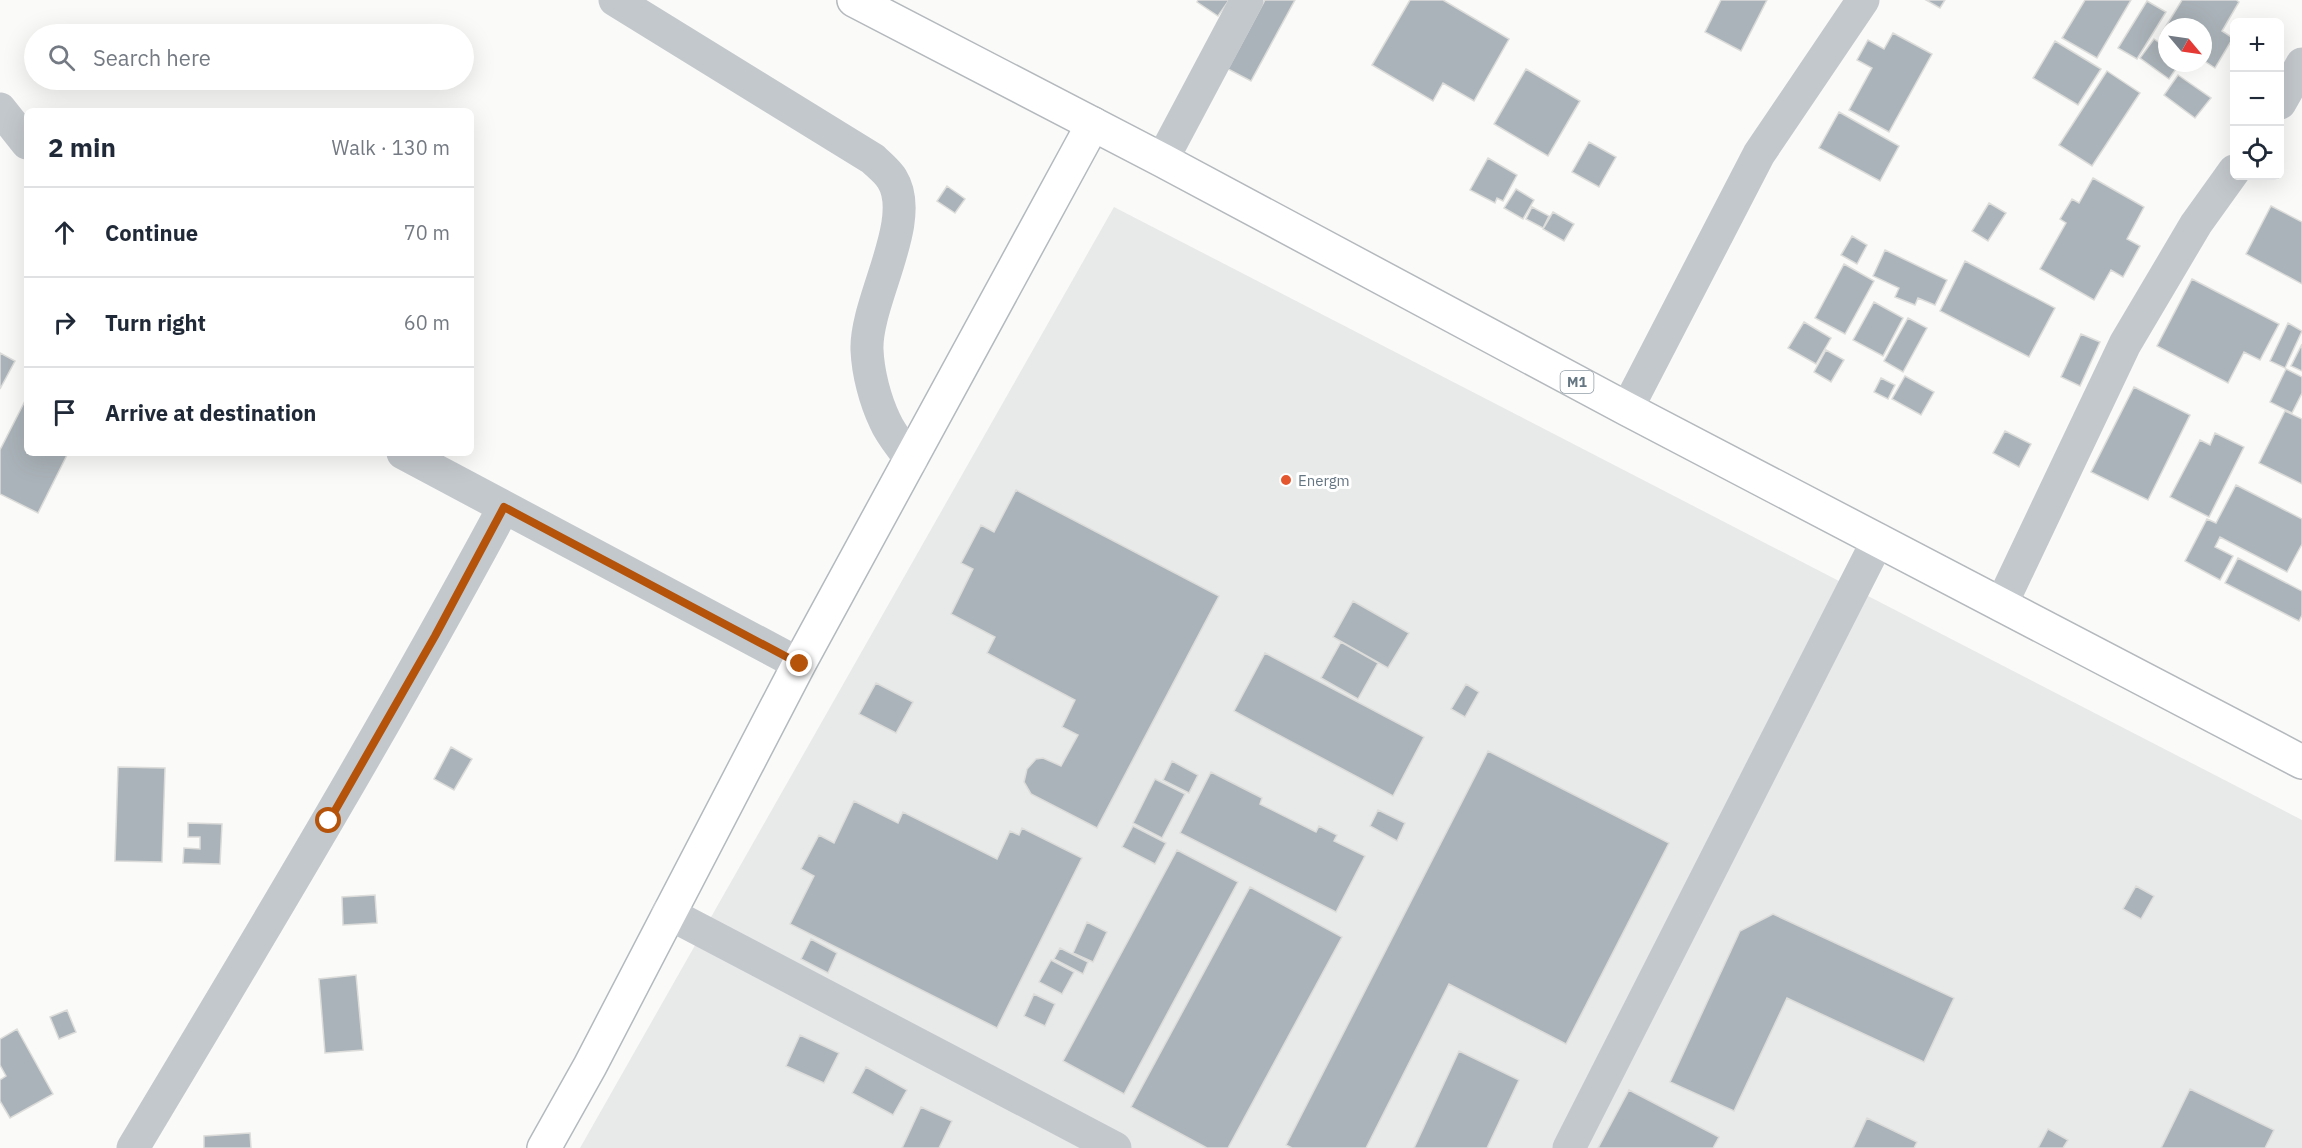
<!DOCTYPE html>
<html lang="en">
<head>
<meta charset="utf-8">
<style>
  body { margin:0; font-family:"IBM Plex Sans",sans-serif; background:#f2f2f3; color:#1f2937 }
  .controls { position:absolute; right:18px; top:18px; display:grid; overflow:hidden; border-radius:9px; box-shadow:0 6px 24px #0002 }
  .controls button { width:54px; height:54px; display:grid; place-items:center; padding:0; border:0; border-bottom:2px solid #e0e1e3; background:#fff; color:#1f2937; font:30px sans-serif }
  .compass { position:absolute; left:2158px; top:18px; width:54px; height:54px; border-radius:50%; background:#fff; box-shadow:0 6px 24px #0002; rotate:119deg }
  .stop { position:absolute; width:18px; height:18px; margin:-14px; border:4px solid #b45309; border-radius:50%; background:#fff }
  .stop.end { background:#b45309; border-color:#fff; box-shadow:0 2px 6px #0008 }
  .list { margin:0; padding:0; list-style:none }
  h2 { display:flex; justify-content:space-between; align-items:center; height:78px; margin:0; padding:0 24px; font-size:26px }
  h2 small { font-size:20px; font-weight:400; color:#747a83 }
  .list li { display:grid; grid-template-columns:39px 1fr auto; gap:18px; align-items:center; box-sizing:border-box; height:90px; padding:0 24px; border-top:2px solid #e0e1e3 }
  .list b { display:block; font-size:22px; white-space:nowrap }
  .list em { font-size:20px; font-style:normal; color:#747a83 }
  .icon { flex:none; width:33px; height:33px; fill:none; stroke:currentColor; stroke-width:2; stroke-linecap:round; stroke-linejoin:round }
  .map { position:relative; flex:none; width:2302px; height:1148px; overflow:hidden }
  .search { position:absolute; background:#fff; box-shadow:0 6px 24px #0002; left:24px; top:24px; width:450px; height:66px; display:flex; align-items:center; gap:15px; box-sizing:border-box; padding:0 21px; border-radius:33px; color:#747a83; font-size:22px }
  .panel { position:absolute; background:#fff; box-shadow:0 6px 24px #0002; left:24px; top:108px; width:450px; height:348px; border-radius:9px }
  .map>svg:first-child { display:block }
  .built { fill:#e8e9e9 }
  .building { fill:#aab3b9; stroke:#dcdcda; stroke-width:1.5 }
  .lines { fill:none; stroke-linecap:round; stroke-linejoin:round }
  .secondary-casing { stroke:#b3babf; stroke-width:36 }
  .highway-casing { stroke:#b4b9bd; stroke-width:36 }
  .street { stroke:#c3c8cc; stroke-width:33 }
  .secondary { stroke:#fff; stroke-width:33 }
  .highway { stroke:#fff; stroke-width:33 }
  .route { stroke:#b45309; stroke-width:8 }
  .poi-dot { fill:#e4572e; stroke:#fff; stroke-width:2 }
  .labels { text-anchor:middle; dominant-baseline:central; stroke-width:6; stroke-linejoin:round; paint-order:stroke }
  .shield { fill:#fff; stroke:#939fa8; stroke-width:1.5 }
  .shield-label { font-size:14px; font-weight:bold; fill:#657683 }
  .poi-label { font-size:15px; fill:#657683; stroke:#fff; text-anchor:start }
</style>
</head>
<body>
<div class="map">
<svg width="2302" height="1148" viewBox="0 0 2302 1148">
  <rect width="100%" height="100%" fill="#fafaf8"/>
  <path class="built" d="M1114,207L2302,820V1148H580Z"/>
  <path class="building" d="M1198,0H1229L1218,16L1197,2Z
    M1265,0H1295L1251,81L1228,69Z
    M1410,0H1443L1509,39L1474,101L1443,83L1433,101L1372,65Z
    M1721,0H1767L1741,51L1705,32Z
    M1926,0H1945L1940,8Z
    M2085,0H2131L2097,58L2062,38Z
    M2182,0H2236L2239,2L2222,31L2233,38L2215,68L2203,60V27H2167V38L2161,34Z
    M2147,1L2166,12L2137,59L2118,48Z
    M1893,33L1932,54L1889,132L1849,110L1872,68L1857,60L1868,40L1884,49Z
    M2154,39L2167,48V63H2180L2169,79L2140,58Z
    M2055,41L2101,69L2078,105L2033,78Z
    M1526,69L1580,101L1548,156L1494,124Z
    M2107,71L2140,93L2092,166L2059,145Z
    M2178,75L2211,98L2195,118L2164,95Z
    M1839,112L1899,146L1880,181L1819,148Z
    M1589,142L1616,157L1599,187L1572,172Z
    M1488,158L1517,175L1503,201L1497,198L1495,203L1470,190Z
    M2093,178L2144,207L2127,239L2140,246L2123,277L2111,270L2094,300L2040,269L2066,223L2060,219L2072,199L2079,203Z
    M947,186L965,199L955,213L937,201Z
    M1516,189L1534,200L1523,219L1504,208Z
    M1989,203L2006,213L1988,241L1972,231Z
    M2271,206L2302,222V284L2246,254Z
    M1532,207L1549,216L1543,228L1526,219Z
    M1553,212L1574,224L1564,241L1543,229Z
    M1852,236L1867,245L1857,264L1841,255Z
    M1885,250L1947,280L1935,305L1918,298L1915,305L1895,297L1899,288L1873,276Z
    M1965,261L2055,308L2029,357L1940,311Z
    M1844,264L1874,281L1845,334L1815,318Z
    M2192,279L2279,324L2260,360L2244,352L2228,383L2157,346Z
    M1874,302L1903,318L1883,356L1853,340Z
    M1908,318L1927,328L1903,372L1884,361Z
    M1804,322L1831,338L1816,364L1788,348Z
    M2288,323L2302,331L2285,368L2270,361Z
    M2081,334L2100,342L2080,386L2061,377Z
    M2302,344V371L2291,366Z
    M1826,350L1844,360L1831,382L1814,372Z
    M0,353L15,361L0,389Z
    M2286,369L2302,377V393L2292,413L2270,402Z
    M1905,376L1934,392L1921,415L1892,399Z
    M1881,378L1895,385L1888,399L1874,392Z
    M2134,387L2190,415L2148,500L2091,472Z
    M27,397V453H68L38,513L0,494V450Z
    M2285,411L2302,419V484L2259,463Z
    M2005,431L2031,444L2019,467L1993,453Z
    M2215,433L2244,447L2209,517L2170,497L2200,440L2210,445Z
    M2236,485L2302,519V544L2287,572L2220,537L2215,547L2233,556L2220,580L2185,561L2207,519L2216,523Z
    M1016,490L1219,596L1097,828L1031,794L1024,782L1027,769L1036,759L1043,758L1061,766L1078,735L1062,727L1075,700L987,653L995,637L951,614L973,569L961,563L981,525L994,532Z
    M2238,558L2302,591V615L2299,621L2225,583Z
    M1353,601L1409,633L1388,668L1333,637Z
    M1341,642L1378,663L1358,699L1321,678Z
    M1265,653L1424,737L1393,796L1234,711Z
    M876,683L913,702L896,733L859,714Z
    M1466,684L1479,692L1465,717L1451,709Z
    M451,747L472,759L454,790L434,779Z
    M1488,751L1669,843L1566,1044L1449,984L1366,1148H1292L1286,1145Z
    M1172,761L1198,775L1189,793L1163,780Z
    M118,767L165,768L162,862L115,861Z
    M1211,772L1262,798L1260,804L1316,832L1319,826L1337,835L1334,841L1365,856L1336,912L1180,833Z
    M1155,779L1185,794L1162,838L1133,823Z
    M854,801L898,823L903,812L997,859L1010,831L1019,835L1022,828L1082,858L997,1028L790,924L814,876L801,869L819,835L834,843Z
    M1378,810L1405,823L1397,841L1370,826Z
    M188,823L222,824L220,864L183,863L184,848L200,849V837H188Z
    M1133,826L1166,843L1155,864L1122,847Z
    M1177,850L1238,882L1124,1094L1063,1061Z
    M2136,886L2154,896L2141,919L2123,909Z
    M1250,887L1342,937L1228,1148H1207L1131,1107Z
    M375,895L377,923L343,925L342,897Z
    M1773,914L1954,998L1924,1062L1787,998L1734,1111L1670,1082L1740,931Z
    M1087,922L1107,932L1093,962L1073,953Z
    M811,939L837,953L828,973L801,959Z
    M1060,948L1088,962L1083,974L1054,959Z
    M1051,960L1074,972L1062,994L1039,982Z
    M356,975L363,1050L325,1053L319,979Z
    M1034,994L1055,1004L1045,1026L1024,1016Z
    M67,1010L76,1032L59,1039L50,1017Z
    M17,1029L53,1094L10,1118L0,1101V1080L6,1076L0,1065V1039Z
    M800,1035L839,1053L824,1083L786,1066Z
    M1459,1051L1519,1080L1487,1148H1414Z
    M866,1067L907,1090L893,1115L852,1093Z
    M2190,1089L2274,1130L2265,1148H2161Z
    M1629,1090L1719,1137L1713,1148H1598Z
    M921,1107L952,1121L939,1148H902Z
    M1867,1118L1917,1142L1914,1148H1853Z
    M2048,1129L2068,1140L2063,1148H2038Z
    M250,1133L251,1148H204V1136Z"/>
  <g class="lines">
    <defs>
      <path id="secondary" d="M544,1148L590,1066L799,664L1093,124"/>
      <path id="highway" d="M854,0L1162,160L1627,409L2302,762"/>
    </defs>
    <use href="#secondary" class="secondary-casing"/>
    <use href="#highway" class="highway-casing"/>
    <path class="street" d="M615,0L873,159C879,165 888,172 892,179C918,220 865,302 867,350C868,373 875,400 885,421C891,435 902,447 911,460
      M2280,103L2302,64
      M0,109L27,143
      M1162,160L1247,0
      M1627,409L1759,154L1863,0
      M403,453L799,664
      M2001,605L2125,344L2196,224L2234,171
      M668,913L1115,1148
      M133,1148C260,936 387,725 504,507
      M1569,1148L1878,540"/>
    <use href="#secondary" class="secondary"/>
    <use href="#highway" class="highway"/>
  </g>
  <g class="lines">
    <path class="route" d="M329,821L435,636L504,507L800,664"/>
  </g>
  <circle class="poi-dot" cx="1286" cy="480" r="6"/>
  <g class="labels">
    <rect class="shield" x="1560.5" y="371" width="33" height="22" rx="4.5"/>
    <g class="shield-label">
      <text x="1577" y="382">M1</text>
    </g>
    <g class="poi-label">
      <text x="1298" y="480">Energm</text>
    </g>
  </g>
</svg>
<div class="controls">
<button>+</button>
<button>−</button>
<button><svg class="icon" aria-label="locate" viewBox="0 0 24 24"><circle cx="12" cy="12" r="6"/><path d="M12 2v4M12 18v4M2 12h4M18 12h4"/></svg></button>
</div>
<svg class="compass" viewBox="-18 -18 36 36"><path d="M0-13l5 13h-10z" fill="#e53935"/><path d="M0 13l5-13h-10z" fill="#747a83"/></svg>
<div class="stop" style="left:329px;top:821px"></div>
<div class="stop end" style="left:800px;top:664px"></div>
<div class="search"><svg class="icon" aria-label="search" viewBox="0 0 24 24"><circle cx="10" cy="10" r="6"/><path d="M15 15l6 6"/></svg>Search here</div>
<section class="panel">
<h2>2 min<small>Walk · 130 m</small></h2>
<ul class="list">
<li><svg class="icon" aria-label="ahead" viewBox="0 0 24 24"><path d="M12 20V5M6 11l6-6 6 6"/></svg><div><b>Continue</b></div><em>70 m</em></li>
<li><svg class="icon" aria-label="right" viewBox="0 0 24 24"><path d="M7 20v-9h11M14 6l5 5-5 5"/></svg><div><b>Turn right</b></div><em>60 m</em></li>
<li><svg class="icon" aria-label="arrive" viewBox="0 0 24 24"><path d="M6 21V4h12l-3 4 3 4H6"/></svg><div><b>Arrive at destination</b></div></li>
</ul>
</section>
</div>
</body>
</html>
